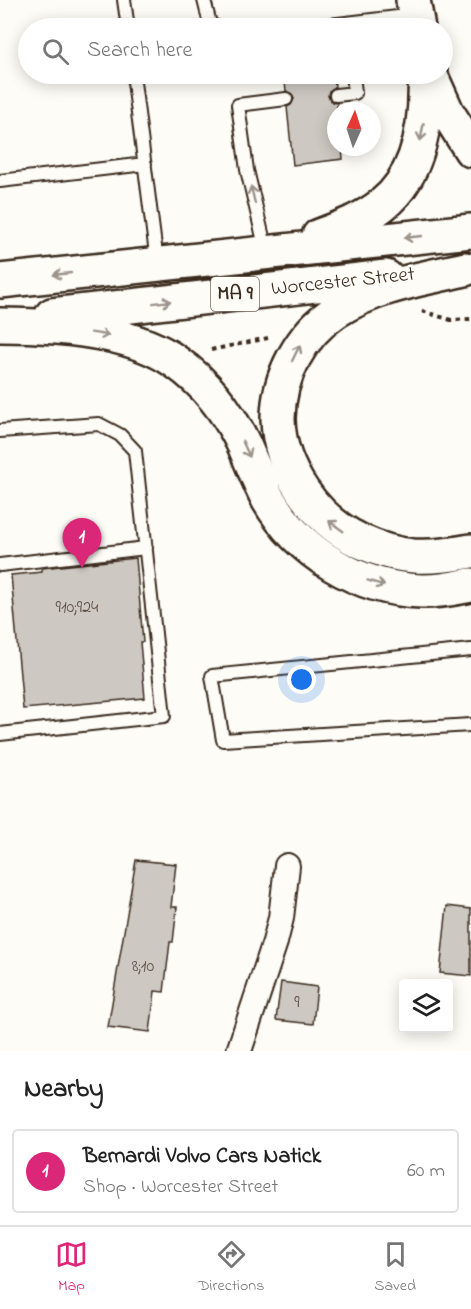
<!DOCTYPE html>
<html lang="en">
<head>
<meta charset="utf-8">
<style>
  body { margin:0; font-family:"Indie Flower",sans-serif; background:#f2f2f2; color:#222 }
  .controls { position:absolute; right:18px; bottom:18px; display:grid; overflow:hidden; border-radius:6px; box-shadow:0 3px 15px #0003 }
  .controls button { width:54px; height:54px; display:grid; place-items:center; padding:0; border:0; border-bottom:2px solid #e0e0e0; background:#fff; color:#222; font:30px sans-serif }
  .compass { position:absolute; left:327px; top:102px; width:54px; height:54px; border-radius:50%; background:#fff; box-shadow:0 3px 15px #0003; rotate:3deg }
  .you { position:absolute; left:302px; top:680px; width:21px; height:21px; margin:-15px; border:4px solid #fff; border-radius:50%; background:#1a73e8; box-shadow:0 0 0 9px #1a73e833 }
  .badge { display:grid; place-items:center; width:39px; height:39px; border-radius:50%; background:#db2777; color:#fff; font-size:20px; font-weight:700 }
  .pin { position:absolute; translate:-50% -50px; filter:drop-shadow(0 2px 3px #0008) }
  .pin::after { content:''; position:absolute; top:32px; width:21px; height:18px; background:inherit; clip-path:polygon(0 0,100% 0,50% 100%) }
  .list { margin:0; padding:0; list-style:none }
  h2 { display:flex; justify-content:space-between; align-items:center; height:78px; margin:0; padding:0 24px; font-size:26px }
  h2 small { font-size:20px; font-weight:400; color:#767676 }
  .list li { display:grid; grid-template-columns:39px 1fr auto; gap:18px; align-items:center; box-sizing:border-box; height:84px; margin:0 12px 12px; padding:0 12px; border:2px solid #e0e0e0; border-radius:6px }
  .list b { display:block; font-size:22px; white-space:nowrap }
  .list p { margin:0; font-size:20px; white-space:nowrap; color:#767676 }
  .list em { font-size:20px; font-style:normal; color:#767676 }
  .icon { flex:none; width:33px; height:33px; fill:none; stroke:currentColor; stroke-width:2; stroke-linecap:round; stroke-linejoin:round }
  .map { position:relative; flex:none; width:471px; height:1051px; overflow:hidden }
  .search { position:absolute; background:#fff; box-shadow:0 3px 15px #0003; left:18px; right:18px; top:18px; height:66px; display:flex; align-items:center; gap:15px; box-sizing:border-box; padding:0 21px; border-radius:33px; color:#767676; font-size:22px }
  .sheet { height:174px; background:#fff }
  nav { display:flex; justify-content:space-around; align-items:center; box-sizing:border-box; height:84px; border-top:2px solid #e0e0e0; background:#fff; font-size:16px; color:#767676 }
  nav a { display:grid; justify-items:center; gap:3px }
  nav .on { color:#db2777 }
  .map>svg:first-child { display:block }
  .building { fill:#cdc8c2; stroke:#3b2a1e; stroke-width:1.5 }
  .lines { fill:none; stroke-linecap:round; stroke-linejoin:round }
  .service-casing { stroke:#3b2a1e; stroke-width:16 }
  .minor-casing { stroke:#3b2a1e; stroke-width:28 }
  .primary-casing { stroke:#3b2a1e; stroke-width:38 }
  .trunk-casing { stroke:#3b2a1e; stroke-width:38 }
  .path { stroke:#3b2a1e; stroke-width:4; stroke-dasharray:4.5 4.5; stroke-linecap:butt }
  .service { stroke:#fdfcf7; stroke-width:12 }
  .minor { stroke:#fdfcf7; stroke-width:24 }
  .primary { stroke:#fdfcf7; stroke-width:33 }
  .trunk { stroke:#fdfcf7; stroke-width:33 }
  .oneway { stroke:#9c938a }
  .labels { text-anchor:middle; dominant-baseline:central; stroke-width:5; stroke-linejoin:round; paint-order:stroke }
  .number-label { font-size:18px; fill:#605247 }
  .shield { fill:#fdfcf7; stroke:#75695f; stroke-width:1.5 }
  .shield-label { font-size:20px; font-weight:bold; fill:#3b2a1e }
  .street-label { font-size:21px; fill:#3b2a1e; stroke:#fdfcf7 }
</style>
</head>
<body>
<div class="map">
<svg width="471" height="1051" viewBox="0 0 471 1051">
  <rect width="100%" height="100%" fill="#fdfcf7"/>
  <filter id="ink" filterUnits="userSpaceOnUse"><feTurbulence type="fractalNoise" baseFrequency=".0167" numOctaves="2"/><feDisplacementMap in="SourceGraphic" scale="12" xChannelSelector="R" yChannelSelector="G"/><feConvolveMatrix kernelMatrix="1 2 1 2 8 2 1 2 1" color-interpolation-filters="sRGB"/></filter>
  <g filter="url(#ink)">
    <path class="building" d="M284,74H334L335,87L329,91L328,96L332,102L337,103L336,147H342L343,159L293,165L287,107L291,105L294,99L292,94L286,91Z
      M136,558L143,642H140L145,698L23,709L11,575L42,572V568Z
      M136,860L176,864L171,907H177L173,942H170L164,992L155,991L150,1032L108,1027Z
      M447,906L471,909V976L440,973Z
      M281,982L317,987L313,1024L276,1020Z"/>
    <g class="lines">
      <defs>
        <path id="service" d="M124,0L128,28
          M204,0L210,24L218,28
          M303,28L415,15
          M133,74L157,262
          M336,95L355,93L353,74
          M0,181L145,164
          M266,250L247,170L238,105L286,99
          M0,431L99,424L120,435L135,451L164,716L0,734
          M0,565L146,548
          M471,650L212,676L223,740L471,725"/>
        <path id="minor" d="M239,1051L275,942L281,918L287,866"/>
        <path id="primary" d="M413,0L418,28"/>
        <path id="trunk" d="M430,74L447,112L471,150
          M319,236C341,228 363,220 382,205C421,174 427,121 425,74
          M465,269C422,279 374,286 336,311C301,334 278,376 278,419C279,469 315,520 360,541C401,560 428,559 471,551
          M0,281L471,231
          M52,315L386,277
          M0,325C53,325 132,330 176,362C206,383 228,411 244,445C252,463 259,482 268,499C299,553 359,589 421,591C438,592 455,588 471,585"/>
      </defs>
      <use href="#service" class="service-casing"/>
      <use href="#minor" class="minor-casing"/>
      <use href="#primary" class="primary-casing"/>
      <use href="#trunk" class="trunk-casing"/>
      <path class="path" d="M422,311L451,320L471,319
        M211,350L268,338"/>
      <use href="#service" class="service"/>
      <use href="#minor" class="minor"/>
      <use href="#primary" class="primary"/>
      <use href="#trunk" class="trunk"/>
    </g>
    <defs><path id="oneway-shaft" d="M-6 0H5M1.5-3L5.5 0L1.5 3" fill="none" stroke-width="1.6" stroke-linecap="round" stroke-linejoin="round" transform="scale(1.5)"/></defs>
    <g class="oneway">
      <use href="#oneway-shaft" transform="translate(422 132) rotate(100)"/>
      <use href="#oneway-shaft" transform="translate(253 195) rotate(-103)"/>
      <use href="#oneway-shaft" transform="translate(413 237) rotate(174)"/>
      <use href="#oneway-shaft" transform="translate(62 274) rotate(174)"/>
      <use href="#oneway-shaft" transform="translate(162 302) rotate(-7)"/>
      <use href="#oneway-shaft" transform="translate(100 334) rotate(9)"/>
      <use href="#oneway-shaft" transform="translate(296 353) rotate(-64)"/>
      <use href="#oneway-shaft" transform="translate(246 449) rotate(65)"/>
      <use href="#oneway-shaft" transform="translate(336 526) rotate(-144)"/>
      <use href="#oneway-shaft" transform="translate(376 583) rotate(17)"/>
    </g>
  </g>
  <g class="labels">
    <g class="number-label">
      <text x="77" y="608">910;924</text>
      <text x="143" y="967">8;10</text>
      <text x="297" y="1003">9</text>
    </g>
    <rect class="shield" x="211" y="277" width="48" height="34" rx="4.5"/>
    <g class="shield-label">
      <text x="235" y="294">MA 9</text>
    </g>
    <g class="street-label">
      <text transform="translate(343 282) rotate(-6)">Worcester Street</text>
    </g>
  </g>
</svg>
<div class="controls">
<button><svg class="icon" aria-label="layers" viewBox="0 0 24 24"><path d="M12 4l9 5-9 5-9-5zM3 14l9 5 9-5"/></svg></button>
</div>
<svg class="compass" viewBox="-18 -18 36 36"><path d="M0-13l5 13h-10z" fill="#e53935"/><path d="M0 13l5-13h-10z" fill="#767676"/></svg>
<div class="you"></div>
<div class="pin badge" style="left:82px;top:568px">1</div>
<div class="search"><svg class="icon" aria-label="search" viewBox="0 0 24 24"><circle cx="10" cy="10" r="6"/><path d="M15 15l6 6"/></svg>Search here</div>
</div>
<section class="sheet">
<h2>Nearby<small></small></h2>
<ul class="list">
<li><span class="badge">1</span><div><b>Bernardi Volvo Cars Natick</b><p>Shop · Worcester Street</p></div><em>60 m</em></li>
</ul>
</section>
<nav>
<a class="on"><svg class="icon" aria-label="map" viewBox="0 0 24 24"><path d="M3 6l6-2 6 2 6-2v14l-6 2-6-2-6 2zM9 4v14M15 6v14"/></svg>Map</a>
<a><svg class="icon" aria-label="directions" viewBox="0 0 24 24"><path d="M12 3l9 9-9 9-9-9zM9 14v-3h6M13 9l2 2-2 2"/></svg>Directions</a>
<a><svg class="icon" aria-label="saved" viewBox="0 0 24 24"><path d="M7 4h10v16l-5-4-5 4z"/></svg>Saved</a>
</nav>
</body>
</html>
